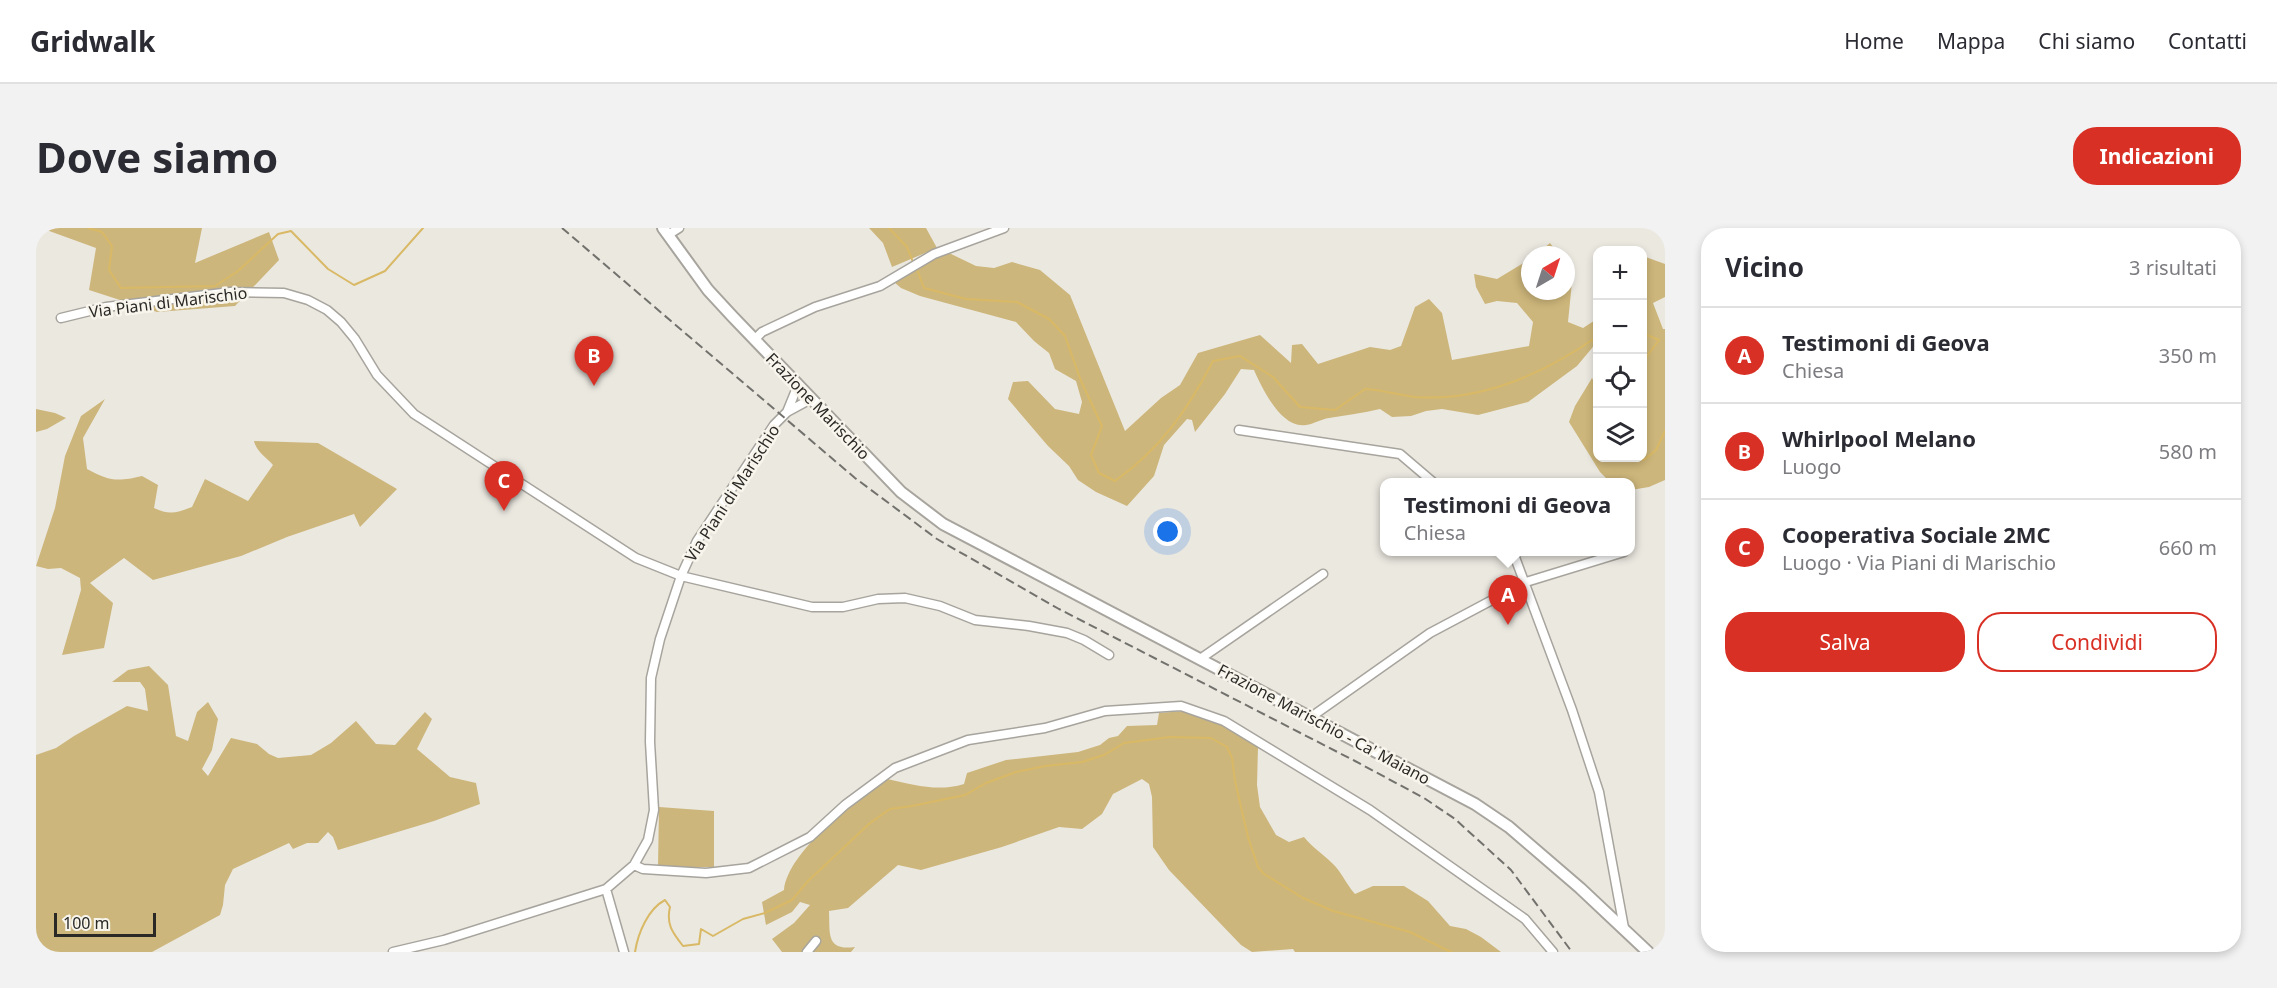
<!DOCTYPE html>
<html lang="it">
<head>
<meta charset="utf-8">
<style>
  body { margin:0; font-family:"Noto Sans",sans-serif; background:#f2f2f3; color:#2b2b33 }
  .controls { position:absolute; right:18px; top:18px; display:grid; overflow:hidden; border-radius:12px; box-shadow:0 3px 9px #0003 }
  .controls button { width:54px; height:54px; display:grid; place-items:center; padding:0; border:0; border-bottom:2px solid #e1e1e2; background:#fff; color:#2b2b33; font:30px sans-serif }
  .compass { position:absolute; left:1485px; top:18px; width:54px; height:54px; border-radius:50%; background:#fff; box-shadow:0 3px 9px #0003; rotate:39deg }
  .scale { position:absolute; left:18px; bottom:15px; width:102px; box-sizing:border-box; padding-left:6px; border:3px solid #2a2926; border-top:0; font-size:16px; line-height:21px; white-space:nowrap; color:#2a2926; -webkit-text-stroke:4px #f8f5ed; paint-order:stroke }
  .you { position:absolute; left:1132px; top:304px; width:21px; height:21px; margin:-15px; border:4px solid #fff; border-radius:50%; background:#1a73e8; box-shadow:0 0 0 9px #1a73e833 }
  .badge { display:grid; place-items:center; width:39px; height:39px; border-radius:50%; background:#d93025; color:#fff; font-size:20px; font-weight:700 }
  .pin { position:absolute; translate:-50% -50px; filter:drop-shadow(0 2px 3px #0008) }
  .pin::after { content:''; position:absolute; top:32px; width:21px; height:18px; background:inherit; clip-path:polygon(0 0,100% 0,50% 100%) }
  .popup { position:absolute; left:1344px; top:250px; width:255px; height:78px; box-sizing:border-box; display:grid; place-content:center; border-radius:12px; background:#fff; filter:drop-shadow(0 2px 4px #0005); font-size:20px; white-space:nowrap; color:#7c7c81 }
  .popup b { font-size:22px; color:#2b2b33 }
  .popup::after { content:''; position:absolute; left:50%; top:100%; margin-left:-12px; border:12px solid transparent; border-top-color:#fff }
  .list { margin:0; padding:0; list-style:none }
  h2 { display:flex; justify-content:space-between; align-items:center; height:78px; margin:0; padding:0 24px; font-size:26px }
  h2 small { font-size:20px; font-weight:400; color:#7c7c81 }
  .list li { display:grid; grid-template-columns:39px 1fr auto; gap:18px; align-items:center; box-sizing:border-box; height:96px; padding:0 24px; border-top:2px solid #e1e1e2 }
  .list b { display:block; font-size:22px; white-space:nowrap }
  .list p { margin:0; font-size:20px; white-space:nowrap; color:#7c7c81 }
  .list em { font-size:20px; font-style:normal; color:#7c7c81 }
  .actions { display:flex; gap:12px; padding:18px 24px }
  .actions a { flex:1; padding:14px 0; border:2px solid #d93025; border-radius:24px; text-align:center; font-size:21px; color:#d93025 }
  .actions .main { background:#d93025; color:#fff }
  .icon { flex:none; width:33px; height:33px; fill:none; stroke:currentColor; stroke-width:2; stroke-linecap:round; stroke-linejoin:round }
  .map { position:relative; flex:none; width:1629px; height:724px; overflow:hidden; border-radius:24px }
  header { display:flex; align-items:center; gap:36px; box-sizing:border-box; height:84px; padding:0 30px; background:#fff; border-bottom:2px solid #e1e1e2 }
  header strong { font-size:28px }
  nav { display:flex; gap:33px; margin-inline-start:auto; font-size:21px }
  .intro { display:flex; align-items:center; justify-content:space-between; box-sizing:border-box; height:144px; padding:0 36px }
  h1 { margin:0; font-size:42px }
  .button { padding:15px 27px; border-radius:24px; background:#d93025; color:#fff; font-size:21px; font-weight:700 }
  main { display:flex; gap:36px; padding:0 36px }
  aside { flex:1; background:#fff; border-radius:24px; box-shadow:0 3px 9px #0003 }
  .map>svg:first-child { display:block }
  .green { fill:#cdb67b }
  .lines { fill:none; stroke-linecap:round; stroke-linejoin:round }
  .stream { stroke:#d9b965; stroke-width:2 }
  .minor-casing { stroke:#a7a49d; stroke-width:11 }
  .major-casing { stroke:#a7a49d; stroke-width:14 }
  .minor { stroke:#fff; stroke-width:8 }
  .major { stroke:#fff; stroke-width:10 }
  .rail { stroke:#72716c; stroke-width:2; stroke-dasharray:9 4.5; stroke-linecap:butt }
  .labels { text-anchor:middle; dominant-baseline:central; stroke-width:5; stroke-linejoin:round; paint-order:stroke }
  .street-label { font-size:16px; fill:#2a2926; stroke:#f8f5ed }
</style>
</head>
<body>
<header>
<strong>Gridwalk</strong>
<nav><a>Home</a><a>Mappa</a><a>Chi siamo</a><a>Contatti</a></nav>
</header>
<div class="intro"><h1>Dove siamo</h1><a class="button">Indicazioni</a></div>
<main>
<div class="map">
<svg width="1629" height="724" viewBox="0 0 1629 724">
  <rect width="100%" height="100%" fill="#ebe8e0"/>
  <path class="green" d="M5,0H166L159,35L233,4L243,32L199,78L121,84L53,62L60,20Z
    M833,0H890L901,20L856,39L847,15Z
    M1514,15L1523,27H1500Z
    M913,25L940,38L958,40L976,34L1004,42L1034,67L1089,203L1125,170L1144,157L1162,125L1224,107L1255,135L1256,117L1266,116L1282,136L1334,119L1354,122L1365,118L1379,79L1393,71L1406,85L1416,132L1493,118L1497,94L1481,75L1461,73L1449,76L1440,59L1438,46L1461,51L1494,31V63H1530V35L1537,44L1532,94L1547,100L1561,91V114L1541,138L1492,174L1442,187L1406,181L1390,183L1375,188L1356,189L1344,181C1327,185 1310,187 1293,190C1285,191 1278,196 1270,197C1245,201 1226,160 1218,142L1205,141L1189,166L1159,204L1156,192L1151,191L1128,217L1118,248L1091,278L1060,264L1042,252L1033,238L1012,218L972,171L977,154L992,153L1019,181L1043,186L1046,174L1040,153L1019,141L1013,125L998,113L980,94L884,68L865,60L858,54L896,32Z
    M1607,28L1629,36V69L1617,75L1627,101H1629V252L1613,259L1595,262V255L1574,254L1564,244L1533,194L1539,178L1556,150L1561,159L1562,230H1606V124L1611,121L1606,108Z
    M69,171L47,210L51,241C73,253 81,254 106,248L122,257L118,280C133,287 141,285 156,279L169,251L212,273L237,237C231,230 220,223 218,213L282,215L361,261L324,299L318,286L251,309L205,328L117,352L88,330L54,355L77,375L68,420L26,427L45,362L44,350L25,340L12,341L0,338L19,280L29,228L45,188Z
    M0,181L19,185L30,190L11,201L0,204Z
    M113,438L132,457L140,508L152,513L161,484L172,474L182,491L176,522L166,541L172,548L195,510L221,516L233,526L242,530L275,527L295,515L320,493L340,516L359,517L389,484L396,491L381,521L414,549L440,555L444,576L398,593L302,622L297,609L292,604L282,615H271L257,621L253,615L197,641L189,657L187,677L184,687L116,724H0V527L20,520L38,508L91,478L112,483L109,461L104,454H76L92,442Z
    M1148,483C1175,488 1201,500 1222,519L1221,557L1224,579L1240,607L1253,614L1268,609C1277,620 1287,626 1296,635C1305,643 1310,656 1319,666L1337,658H1368L1392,673L1414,698L1430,701L1445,709L1465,724H1259L1257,721L1216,724L1205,717L1133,642L1117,619L1116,569L1113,556L1106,551L1077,566L1066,586L1046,601L1023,599L966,619L885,642L862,637L812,680L793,683C794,706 790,723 819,719L815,724H746L736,711L758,695L774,677L764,674L756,684L730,697L726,674L748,662C752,623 820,572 851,551C878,557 902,564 928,556L931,545L970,532L1042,524L1064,517L1073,510L1082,508L1091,498L1121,497L1123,485Z
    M623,579L678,583V639H622Z"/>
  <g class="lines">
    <path class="stream" d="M52,0L66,4L76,18L73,42L85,60L179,58L202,43L242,6L255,3L292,41L318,57L349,43L387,0
      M853,0L871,19L877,34
      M880,39L888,60L930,71L981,74L1013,91L1029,108L1045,153L1066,198L1055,227L1063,245L1079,253C1125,220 1151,183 1177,133L1204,128L1237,149L1264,179L1299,182L1329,161C1346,162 1362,167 1379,169C1445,174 1509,145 1562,108
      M1606,105L1623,112L1606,135
      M1601,230L1608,232L1620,222L1629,203
      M599,724C602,705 612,681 629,672L634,679C630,696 636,704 647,718L663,716L665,701L677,708L707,691L729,685L756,672L772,653L834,595L854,581L876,578L929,567L950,555L980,544L1009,538L1046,534L1068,527L1088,515L1134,509L1175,510L1191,519L1196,530L1199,553L1212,609L1222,639L1228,646L1267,670L1297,683L1374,704L1415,724"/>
    <defs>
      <path id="minor" d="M632,7L643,0
        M25,90L70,79L195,64L248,65L272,72L291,82L305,94L319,111L341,147L378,186L600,330L645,348L776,379H807L842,371L869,370L904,378L939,392L993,398L1031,405L1048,412L1073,427
        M718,112L726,104L779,79L844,58L898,26L968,0
        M751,184L762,157
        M1203,202L1364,226L1398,255
        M1477,324L1536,482L1563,564L1588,700
        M1164,431L1287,346
        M1275,489L1394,405L1490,354L1588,324
        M598,637L607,641L670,645L713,640L774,609L809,577L859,540L932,512L1009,500L1069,483L1145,478L1188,493L1334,582L1489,691L1517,724
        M570,661L588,724
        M357,724L408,712L570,661L598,637L612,612L618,582L614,514L615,450L624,411L645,348L661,313L738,197L751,184L775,171
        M771,724L780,713"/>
      <path id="major" d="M627,0L672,62L696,88L865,264L907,296L1439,576L1473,599L1544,660L1612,724"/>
    </defs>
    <use href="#minor" class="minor-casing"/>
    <use href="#major" class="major-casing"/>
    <use href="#minor" class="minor"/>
    <use href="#major" class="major"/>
    <path class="rail" d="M526,0L819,250L901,311L1023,381L1319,533L1388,570L1419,591L1475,642L1536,724"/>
  </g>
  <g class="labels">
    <g class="street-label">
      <text transform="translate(132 74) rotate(-7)">Via Piani di Marischio</text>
      <text transform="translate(782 178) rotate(46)">Frazione Marischio</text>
      <text transform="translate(696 265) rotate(-57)">Via Piani di Marischio</text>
      <text transform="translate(1288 496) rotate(28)">Frazione Marischio - Ca' Maiano</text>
    </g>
  </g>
</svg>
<div class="controls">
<button>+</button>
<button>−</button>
<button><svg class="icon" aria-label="locate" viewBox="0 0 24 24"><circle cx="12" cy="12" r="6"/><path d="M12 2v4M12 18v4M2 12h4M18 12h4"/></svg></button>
<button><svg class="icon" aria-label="layers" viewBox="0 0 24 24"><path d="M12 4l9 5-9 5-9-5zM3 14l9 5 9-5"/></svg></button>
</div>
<svg class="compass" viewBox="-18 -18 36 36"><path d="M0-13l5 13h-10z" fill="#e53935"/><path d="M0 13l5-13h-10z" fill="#7c7c81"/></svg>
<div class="scale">100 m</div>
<div class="you"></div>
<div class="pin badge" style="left:1472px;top:397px">A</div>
<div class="popup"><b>Testimoni di Geova</b>Chiesa</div>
<div class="pin badge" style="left:558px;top:158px">B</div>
<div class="pin badge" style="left:468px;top:283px">C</div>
</div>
<aside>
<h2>Vicino<small>3 risultati</small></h2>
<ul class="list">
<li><span class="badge">A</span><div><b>Testimoni di Geova</b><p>Chiesa</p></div><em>350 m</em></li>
<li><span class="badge">B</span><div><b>Whirlpool Melano</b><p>Luogo</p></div><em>580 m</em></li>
<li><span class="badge">C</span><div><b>Cooperativa Sociale 2MC</b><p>Luogo · Via Piani di Marischio</p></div><em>660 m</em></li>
</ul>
<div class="actions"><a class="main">Salva</a><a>Condividi</a></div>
</aside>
</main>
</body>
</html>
